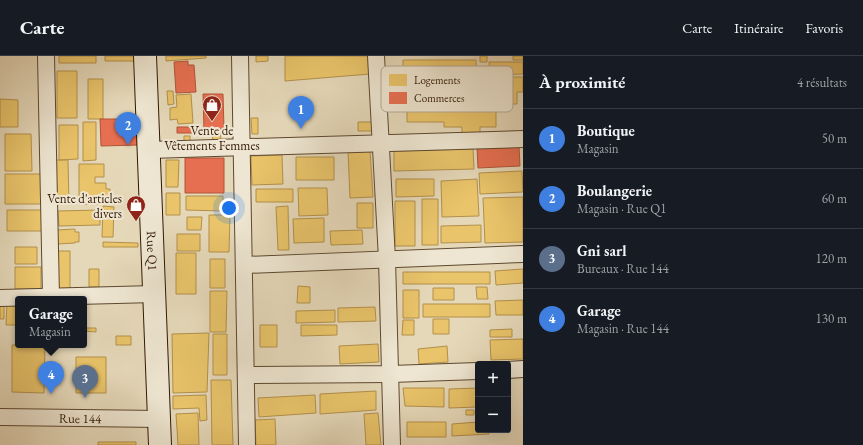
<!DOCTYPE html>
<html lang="fr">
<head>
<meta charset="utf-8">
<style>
  body { margin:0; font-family:"EB Garamond",serif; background:#242831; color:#f1f3f6 }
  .controls { position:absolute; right:12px; bottom:12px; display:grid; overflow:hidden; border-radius:4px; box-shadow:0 4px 16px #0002 }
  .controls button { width:36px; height:36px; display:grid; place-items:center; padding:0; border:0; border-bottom:1px solid #363941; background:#171b24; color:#f1f3f6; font:20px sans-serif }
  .you { position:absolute; left:229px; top:152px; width:14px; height:14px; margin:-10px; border:3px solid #fff; border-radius:50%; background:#1a73e8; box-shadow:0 0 0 6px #1a73e833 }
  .badge { display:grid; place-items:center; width:26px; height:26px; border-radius:50%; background:#2563eb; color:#fff; font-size:13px; font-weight:700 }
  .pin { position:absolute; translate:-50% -33px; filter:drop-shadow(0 1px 2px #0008) }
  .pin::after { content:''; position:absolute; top:21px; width:14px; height:12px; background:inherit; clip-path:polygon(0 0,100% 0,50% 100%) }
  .popup { position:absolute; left:15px; top:240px; width:72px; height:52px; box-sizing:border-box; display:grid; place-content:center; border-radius:4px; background:#171b24; filter:drop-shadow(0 1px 3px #0005); font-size:13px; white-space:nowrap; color:#9ea1a6 }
  .popup b { font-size:15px; color:#f1f3f6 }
  .popup::after { content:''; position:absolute; left:50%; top:100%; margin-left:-8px; border:8px solid transparent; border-top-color:#171b24 }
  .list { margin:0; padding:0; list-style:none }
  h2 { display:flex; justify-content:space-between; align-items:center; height:52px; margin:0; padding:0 16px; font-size:17px }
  h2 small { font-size:13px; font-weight:400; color:#9ea1a6 }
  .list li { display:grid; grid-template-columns:26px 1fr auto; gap:12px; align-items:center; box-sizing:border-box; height:60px; padding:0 16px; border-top:1px solid #363941 }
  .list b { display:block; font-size:15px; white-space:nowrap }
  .list p { margin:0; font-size:13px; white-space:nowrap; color:#9ea1a6 }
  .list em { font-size:13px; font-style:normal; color:#9ea1a6 }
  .map { position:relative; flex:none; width:523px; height:389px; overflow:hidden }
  header { display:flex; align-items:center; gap:24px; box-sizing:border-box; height:56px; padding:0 20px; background:#171b24; border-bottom:1px solid #363941 }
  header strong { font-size:19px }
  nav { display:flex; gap:22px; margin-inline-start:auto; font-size:14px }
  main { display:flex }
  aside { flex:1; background:#171b24 }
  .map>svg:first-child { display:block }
  .homes { fill:#e9c46a; stroke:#b2904b }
  .shops { fill:#e76f51; stroke:#b05539 }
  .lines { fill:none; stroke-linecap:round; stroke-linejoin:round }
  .street-casing { stroke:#5d4830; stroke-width:18 }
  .secondary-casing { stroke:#301802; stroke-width:24 }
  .street { stroke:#eee6d2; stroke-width:16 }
  .secondary { stroke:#eee6d2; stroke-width:22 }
  .labels { text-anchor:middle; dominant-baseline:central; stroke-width:4; stroke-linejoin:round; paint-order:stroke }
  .poi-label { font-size:13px; fill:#301802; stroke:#eee6d2 }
  .street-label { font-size:13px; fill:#301802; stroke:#eee6d2 }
  .key { fill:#eee6d2; stroke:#b5a894; stroke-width:1 }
  .key-label { font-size:11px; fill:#301802 }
</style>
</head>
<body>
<header>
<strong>Carte</strong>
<nav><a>Carte</a><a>Itinéraire</a><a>Favoris</a></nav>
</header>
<main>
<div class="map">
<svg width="523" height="389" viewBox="0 0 523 389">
  <rect width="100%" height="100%" fill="#e5d8b9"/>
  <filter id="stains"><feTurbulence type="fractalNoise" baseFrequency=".005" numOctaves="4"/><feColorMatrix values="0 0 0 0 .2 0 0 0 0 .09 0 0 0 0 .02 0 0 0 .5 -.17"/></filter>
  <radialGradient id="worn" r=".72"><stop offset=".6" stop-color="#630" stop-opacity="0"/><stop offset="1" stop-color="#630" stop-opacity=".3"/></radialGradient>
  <path class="homes" d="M59,0H96V7H59Z
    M105,0H135V5H105Z
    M166,0H206V2L166,5Z
    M256,0H268V5L256,6Z
    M285,0H374L370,18L285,25Z
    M480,0H487V6H480Z
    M513,0H523V4H513Z
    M403,4H476V18H403Z
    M489,6H523V18L490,19Z
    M57,15H77V62H57Z
    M475,21H523V36H517V48H507V41H501V36H483V42H475Z
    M88,23H103V63H88Z
    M395,23H417V38H395Z
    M436,23H472V44H436Z
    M167,35H173L174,48L168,49Z
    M191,38L193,67L178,68L177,63L170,64V52L177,51L176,39Z
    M0,43L18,44V71H0Z
    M407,49H496V71H480V78H462V71H444V66H407Z
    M251,62H258V78H252Z
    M83,66H96V104L83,105Z
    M358,66H376V75H358Z
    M59,69H78V103L59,104Z
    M220,77L221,83L213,84L212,78Z
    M5,78H31L32,115H5Z
    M184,80H190V85H184Z
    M473,93L474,113L394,115V95Z
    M370,94L373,141L350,142L348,95Z
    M282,99L283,128L252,129L251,100Z
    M296,101H334V124H296Z
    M51,104H68L69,148L52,149Z
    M166,104H179L178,131H166Z
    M79,108H104V121H95V127H106V133H110V148H79Z
    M522,115L523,136L480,138L479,117Z
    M5,118H41V148H5Z
    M396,123H434V140L396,141Z
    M477,123L479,160L442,161L441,125Z
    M298,132H327L328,159L299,160Z
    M256,133H293V146H256Z
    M166,137H180V159H166Z
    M186,140H223V155L186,154Z
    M523,141V186L485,187L483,142Z
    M422,143H438V189H422Z
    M395,145H415V190H395Z
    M357,147H373V172H357Z
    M103,150L114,151L113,181H102Z
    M288,150L289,194H278L276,151Z
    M7,154H45V175H7Z
    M100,154V169L59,170L58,155Z
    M209,159H230L229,196H209Z
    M187,161H202L201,174H187Z
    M324,162V186L294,187L293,163Z
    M481,169V186L441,187V170Z
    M75,173V176H79V186H75V187L58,188L57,174Z
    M362,174L363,188L331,189L330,175Z
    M177,178H200V195H177Z
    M103,186L138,187V191H103Z
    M15,191H37V208H15Z
    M53,195H70V235H53Z
    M176,197H196V238H176Z
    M210,203H225V232H210Z
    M15,211H41V233H15Z
    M89,213H99V231H89Z
    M523,213V227L496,229L495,215Z
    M403,216H490V228H403Z
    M298,230L310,231V247H297Z
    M476,231H487L488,243H477Z
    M433,232H454V244H433Z
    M403,234H419V262H403Z
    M210,235H227L226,276H210Z
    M523,244V259H496L495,245Z
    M7,245H18V269H6Z
    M0,246H4V263H0Z
    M423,248H490V261H423Z
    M375,251L376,265L338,266V252Z
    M335,254V266L296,267V255Z
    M433,263H449V278H433Z
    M403,264H414V279H402Z
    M260,269H277V291H260Z
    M301,269H337V279L301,280Z
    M84,272H96V276L84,275Z
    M512,273V281H490V274Z
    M209,277L207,336L173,337L172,278Z
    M213,278H227V319H213Z
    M116,280H131V289H116Z
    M523,283V303L491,304L490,284Z
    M378,288L379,306L340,308L339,290Z
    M12,289H45L44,337L12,336Z
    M447,290L448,306L419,308L418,293Z
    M76,301H106V337H76Z
    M211,324H231L233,389H212Z
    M403,332H444V351L405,350Z
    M478,332V351L449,352V333Z
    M376,335V354L320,358V338Z
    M206,339L207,364L200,365L199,352L173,353V340Z
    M315,339L316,357L259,361L258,342Z
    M466,354H474V359H466Z
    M198,357L199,389H178L176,358Z
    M378,357L381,389H366L364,358Z
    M275,363L276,389H256L255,364Z
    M407,366H446V381H407Z
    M478,366V374H489V378L452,380V368Z
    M98,386H136V389H98Z"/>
  <path class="shops" d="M188,5V9H194L196,36L176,37L174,6Z
    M203,38H223L224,73L204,74Z
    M100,63H139V89L101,90Z
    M177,71H193V77H177Z
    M519,90L520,110L478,112L477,91Z
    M185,102H224V137H185Z"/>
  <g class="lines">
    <defs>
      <g id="street">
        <path d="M46,0L51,241"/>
        <path d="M240,0L247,389"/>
        <path d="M376,0L387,203L392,389"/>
        <path d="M149,94L523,83"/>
        <path d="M245,209L523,198"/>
        <path d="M0,242L155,238"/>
        <path d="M508,314L523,313"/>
        <path d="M246,319L391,318L478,315"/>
        <path id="s1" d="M0,361L160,363"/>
      </g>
      <g id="secondary">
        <path id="s2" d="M145,0L160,389"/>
      </g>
    </defs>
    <use href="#street" class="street-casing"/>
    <use href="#secondary" class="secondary-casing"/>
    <use href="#street" class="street"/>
    <use href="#secondary" class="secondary"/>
  </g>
  <defs>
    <symbol id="shop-pin" viewBox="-11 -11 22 30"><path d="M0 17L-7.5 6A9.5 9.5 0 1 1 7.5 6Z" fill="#8f2418" stroke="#eee6d2"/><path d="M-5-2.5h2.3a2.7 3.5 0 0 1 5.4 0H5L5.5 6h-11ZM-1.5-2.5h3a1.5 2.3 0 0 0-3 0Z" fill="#fff"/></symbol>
  </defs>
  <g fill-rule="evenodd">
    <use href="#shop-pin" x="201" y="38" width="22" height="30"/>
    <use href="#shop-pin" x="125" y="138" width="22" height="30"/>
  </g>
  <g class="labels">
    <g class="poi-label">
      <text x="212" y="74">Vente de<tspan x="212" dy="15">Vêtements Femmes</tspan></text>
      <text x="122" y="142" text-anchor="end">Vente d'articles<tspan x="122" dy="15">divers</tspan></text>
    </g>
    <g class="street-label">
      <text stroke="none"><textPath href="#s2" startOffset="195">Rue Q1</textPath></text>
      <text stroke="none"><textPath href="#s1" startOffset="80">Rue 144</textPath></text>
    </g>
  </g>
  <rect x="381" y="10" width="132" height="46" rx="6" class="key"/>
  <rect x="389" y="18" width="18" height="12" fill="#e9c46a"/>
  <rect x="389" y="36" width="18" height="12" fill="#e76f51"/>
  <g class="key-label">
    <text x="414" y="28">Logements</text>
    <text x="414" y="46">Commerces</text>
  </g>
  <rect width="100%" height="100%" filter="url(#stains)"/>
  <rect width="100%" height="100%" fill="url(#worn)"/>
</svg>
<div class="controls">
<button>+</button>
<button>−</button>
</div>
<div class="you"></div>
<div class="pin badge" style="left:301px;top:73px;background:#3f7fe0">1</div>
<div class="pin badge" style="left:128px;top:89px;background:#3f7fe0">2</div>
<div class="pin badge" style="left:85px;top:342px;background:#5c6f8a">3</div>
<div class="pin badge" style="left:51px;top:338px;background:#3f7fe0">4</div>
<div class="popup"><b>Garage</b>Magasin</div>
</div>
<aside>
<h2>À proximité<small>4 résultats</small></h2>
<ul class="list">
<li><span class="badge" style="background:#3f7fe0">1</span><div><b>Boutique</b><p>Magasin</p></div><em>50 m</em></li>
<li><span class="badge" style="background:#3f7fe0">2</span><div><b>Boulangerie</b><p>Magasin · Rue Q1</p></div><em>60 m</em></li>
<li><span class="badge" style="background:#5c6f8a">3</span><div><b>Gni sarl</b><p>Bureaux · Rue 144</p></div><em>120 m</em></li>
<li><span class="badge" style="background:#3f7fe0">4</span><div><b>Garage</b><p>Magasin · Rue 144</p></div><em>130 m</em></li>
</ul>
</aside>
</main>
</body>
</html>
